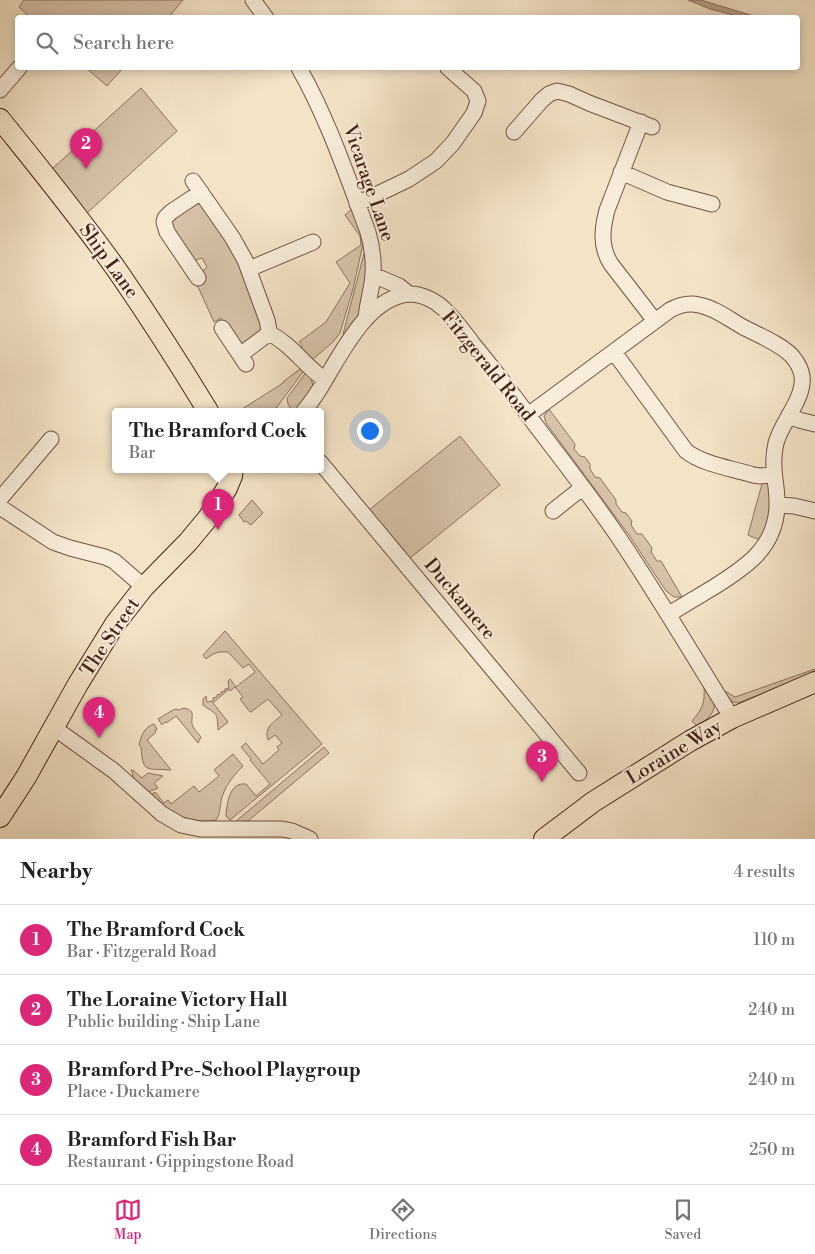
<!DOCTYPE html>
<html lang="en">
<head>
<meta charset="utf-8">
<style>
  body { margin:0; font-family:"Libre Bodoni",serif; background:#f6f6f6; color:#202124 }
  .you { position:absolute; left:369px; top:430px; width:18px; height:18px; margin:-12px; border:4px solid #fff; border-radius:50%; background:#1a73e8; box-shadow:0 0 0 8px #1a73e833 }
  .badge { display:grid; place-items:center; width:32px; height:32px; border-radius:50%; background:#db2777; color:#fff; font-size:16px; font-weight:700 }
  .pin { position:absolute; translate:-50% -41px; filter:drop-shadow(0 1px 2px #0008) }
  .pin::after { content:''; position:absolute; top:26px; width:18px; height:15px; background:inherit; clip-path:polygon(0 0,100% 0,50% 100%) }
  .popup { position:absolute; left:112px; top:408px; width:212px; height:65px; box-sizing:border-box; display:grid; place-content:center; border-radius:5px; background:#fff; filter:drop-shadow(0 1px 4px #0005); font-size:16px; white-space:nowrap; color:#757577 }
  .popup b { font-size:19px; color:#202124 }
  .popup::after { content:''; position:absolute; left:50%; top:100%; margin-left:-10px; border:10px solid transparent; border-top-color:#fff }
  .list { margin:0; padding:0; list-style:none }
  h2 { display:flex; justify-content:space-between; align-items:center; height:65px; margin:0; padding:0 20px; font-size:21px }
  h2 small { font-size:16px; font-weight:400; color:#757577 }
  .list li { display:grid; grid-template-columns:32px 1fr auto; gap:15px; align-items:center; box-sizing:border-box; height:70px; padding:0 20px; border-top:1px solid #e0e0e0 }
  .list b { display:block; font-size:19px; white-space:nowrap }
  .list p { margin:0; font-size:16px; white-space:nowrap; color:#757577 }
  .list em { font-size:16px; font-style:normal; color:#757577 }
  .icon { flex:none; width:28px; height:28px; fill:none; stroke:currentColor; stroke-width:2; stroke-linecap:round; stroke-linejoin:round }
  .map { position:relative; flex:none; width:815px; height:839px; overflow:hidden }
  .search { position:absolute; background:#fff; box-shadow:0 2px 8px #0003; left:15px; right:15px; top:15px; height:55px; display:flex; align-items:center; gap:12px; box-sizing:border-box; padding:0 18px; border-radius:5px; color:#757577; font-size:19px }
  .sheet { height:345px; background:#fff }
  nav { display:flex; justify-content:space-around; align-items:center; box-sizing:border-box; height:70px; border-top:1px solid #e0e0e0; background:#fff; font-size:14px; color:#757577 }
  nav a { display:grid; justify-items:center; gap:2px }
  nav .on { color:#db2777 }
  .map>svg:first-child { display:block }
  .green { fill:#d6c3a9; stroke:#8d7360 }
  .water { fill:#b8a28b; stroke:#8a6f5d }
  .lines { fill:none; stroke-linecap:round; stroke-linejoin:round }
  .minor-casing { stroke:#705343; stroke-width:17 }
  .major-casing { stroke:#442317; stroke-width:22 }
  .minor { stroke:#f8eddb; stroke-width:15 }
  .major { stroke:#f4e4c7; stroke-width:20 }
  .labels { text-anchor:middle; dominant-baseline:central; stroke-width:4; stroke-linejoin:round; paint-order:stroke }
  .street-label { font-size:19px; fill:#442317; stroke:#f8eddb }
</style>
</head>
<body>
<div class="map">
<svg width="815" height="839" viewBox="0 0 815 839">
  <rect width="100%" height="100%" fill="#f4e4c7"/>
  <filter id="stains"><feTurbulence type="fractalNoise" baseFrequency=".004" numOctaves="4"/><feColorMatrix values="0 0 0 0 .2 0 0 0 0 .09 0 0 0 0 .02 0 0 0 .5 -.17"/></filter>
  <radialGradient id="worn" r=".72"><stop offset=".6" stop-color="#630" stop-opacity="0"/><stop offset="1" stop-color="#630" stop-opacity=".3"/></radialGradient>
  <path class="green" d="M24,0H183L168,18L30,17L19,7Z
    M86,68H123L107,86Z
    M141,88L177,131L86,214L52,169Z
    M197,204H201L237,255L259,314L261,330L244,345C233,342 227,326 221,318L214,322L199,289L196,284L204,270L207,267L202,258L196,260H192C184,248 168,234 173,218Z
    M353,208L361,231L363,244L353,289L340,333L333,342L312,360L302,350V346L299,342L326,322L350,283L336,262L361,245L360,236L345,215Z
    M367,246L365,296L358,316L350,332L343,334L365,250Z
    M300,369L303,372L274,411H239L283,383L284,381Z
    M307,371L311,377L313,387L298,411H292L288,404L287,398Z
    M549,409L575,444L574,449L580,456L585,457L590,464V469L595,477L600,478L616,500V504L622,512L626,513L632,521L631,525L637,534H642L652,548L651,552L657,561H661L682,597H674L666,591L629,535L546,423L544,416Z
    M460,436L500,485L409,559L369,510Z
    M763,480L768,483L772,504L762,541L748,535Z
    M252,500L263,513L251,525L246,521L244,522L239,515Z
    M225,631L322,744L230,820L226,816C227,804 229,782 246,784L256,796L270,784L250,760L251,759L241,747L246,743L263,764L279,750L277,747L282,743L275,735L268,740C264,727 273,723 282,715L268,699L251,712H250L240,699L243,697L235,687L230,691L229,689L213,703L228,722L218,730C217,711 218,716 203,705V699L206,696L207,702L213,701V698L217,697V695L221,694V692L225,691V689L229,688L228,681L230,679L236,687L255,672L249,664L243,668L228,652C219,651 213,653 206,659L203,655Z
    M815,669V673L738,703C728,702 724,695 718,687L735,697Z
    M704,686C707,690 711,695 713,700C718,712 706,721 697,726L692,721C703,708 705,703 704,686Z
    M184,708C198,711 189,718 193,727C195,731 199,734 201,737L198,743L176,716L166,723L165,722L162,725L158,719L173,710L176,709L178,710Z
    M154,724L157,729L155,730L156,732L147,740L171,770H170C146,768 143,774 141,747L139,745C141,736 144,727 154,724Z
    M324,747L329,753L248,821L235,822Z
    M233,754L243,766C233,776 224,787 221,801C220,807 220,815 216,820C200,823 179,819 166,808C160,804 156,799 151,795L155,792L164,803L168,800L171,804L194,786L199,792L219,776L214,770Z
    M131,770L134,771L142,778L148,773L163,776L154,783L158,788L148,792L132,777L133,774Z"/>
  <path class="water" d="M688,0H701L757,17H741L710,9Z"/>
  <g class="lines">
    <defs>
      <path id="minor" d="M253,0L266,18
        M299,68C328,119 347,176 368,232C372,246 374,260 373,275C372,289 367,304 366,318
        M0,90L19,68
        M641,122L607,210C602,229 600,247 611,264L655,321
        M514,132L542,100L549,94L557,91L569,94L589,103L652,127
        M621,172L667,192L712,204
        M193,181L232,237L245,260L267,320L269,330L268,334L240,355
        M357,204L409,179L436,161L453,143L474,113L478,101L474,91L448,68
        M249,269L313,242
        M373,275L399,286L409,294
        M198,278L167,232L164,222L165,218L171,212L201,192
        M222,328L246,364
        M269,333C291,344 305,366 325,380
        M614,352L686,451C704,465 732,468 753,475L760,476L773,475
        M304,411C312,401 319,391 325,380C343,350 370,296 410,294C422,294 436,301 444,309C455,319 464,332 473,344C493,368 512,393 531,419C561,459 593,499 621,541C660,599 695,659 732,718
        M528,415L670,310C679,305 688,302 699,305C715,308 729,319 743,327C758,335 781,344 792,356C797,362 801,369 802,376C805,398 782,421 776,443C770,468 778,484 777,507C775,548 746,567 714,587C699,596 684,605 669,614
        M789,415L799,420L815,424
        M320,462L579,773
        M0,499L51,439
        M777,505L794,506L815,511
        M0,507L53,542L70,548L105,557L114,561L144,587
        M553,511L582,488
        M53,727L114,771L162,814L181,825L200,829H282L292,831L310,839"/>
      <path id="major" d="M0,119C40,169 82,220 119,273C150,318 180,365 208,411
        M0,817L26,777L78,684L115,624L144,587L188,542L208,518L227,488L232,476L233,469
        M544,839L593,802L690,741L732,718L815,682"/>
    </defs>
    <use href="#minor" class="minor-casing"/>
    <use href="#major" class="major-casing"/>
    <use href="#minor" class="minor"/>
    <use href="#major" class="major"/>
  </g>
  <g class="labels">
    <g class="street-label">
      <text transform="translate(369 183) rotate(71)">Vicarage Lane</text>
      <text transform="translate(109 261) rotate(54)">Ship Lane</text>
      <text transform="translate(488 366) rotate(51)">Fitzgerald Road</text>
      <text transform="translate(460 599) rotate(50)">Duckamere</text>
      <text transform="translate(110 637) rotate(-56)">The Street</text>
      <text transform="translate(674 752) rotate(-31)">Loraine Way</text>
    </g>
  </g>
  <rect width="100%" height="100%" filter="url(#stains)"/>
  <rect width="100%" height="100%" fill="url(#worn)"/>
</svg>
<div class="you"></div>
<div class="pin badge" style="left:218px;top:530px">1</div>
<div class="popup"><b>The Bramford Cock</b>Bar</div>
<div class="pin badge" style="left:86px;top:169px">2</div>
<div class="pin badge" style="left:542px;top:782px">3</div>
<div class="pin badge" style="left:99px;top:738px">4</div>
<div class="search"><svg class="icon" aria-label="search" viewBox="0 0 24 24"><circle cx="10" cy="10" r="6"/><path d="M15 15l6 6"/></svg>Search here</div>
</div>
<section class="sheet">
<h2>Nearby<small>4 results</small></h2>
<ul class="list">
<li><span class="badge">1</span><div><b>The Bramford Cock</b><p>Bar · Fitzgerald Road</p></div><em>110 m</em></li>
<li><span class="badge">2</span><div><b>The Loraine Victory Hall</b><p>Public building · Ship Lane</p></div><em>240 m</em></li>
<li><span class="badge">3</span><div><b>Bramford Pre-School Playgroup</b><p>Place · Duckamere</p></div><em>240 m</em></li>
<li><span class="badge">4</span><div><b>Bramford Fish Bar</b><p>Restaurant · Gippingstone Road</p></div><em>250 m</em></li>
</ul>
</section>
<nav>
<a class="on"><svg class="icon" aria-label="map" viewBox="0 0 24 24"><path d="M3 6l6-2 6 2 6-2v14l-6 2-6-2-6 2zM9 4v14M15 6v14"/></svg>Map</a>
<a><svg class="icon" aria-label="directions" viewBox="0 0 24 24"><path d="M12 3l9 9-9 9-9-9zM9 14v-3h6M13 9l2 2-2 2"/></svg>Directions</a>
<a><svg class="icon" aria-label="saved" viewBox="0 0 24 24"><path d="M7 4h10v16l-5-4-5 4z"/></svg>Saved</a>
</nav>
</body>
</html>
